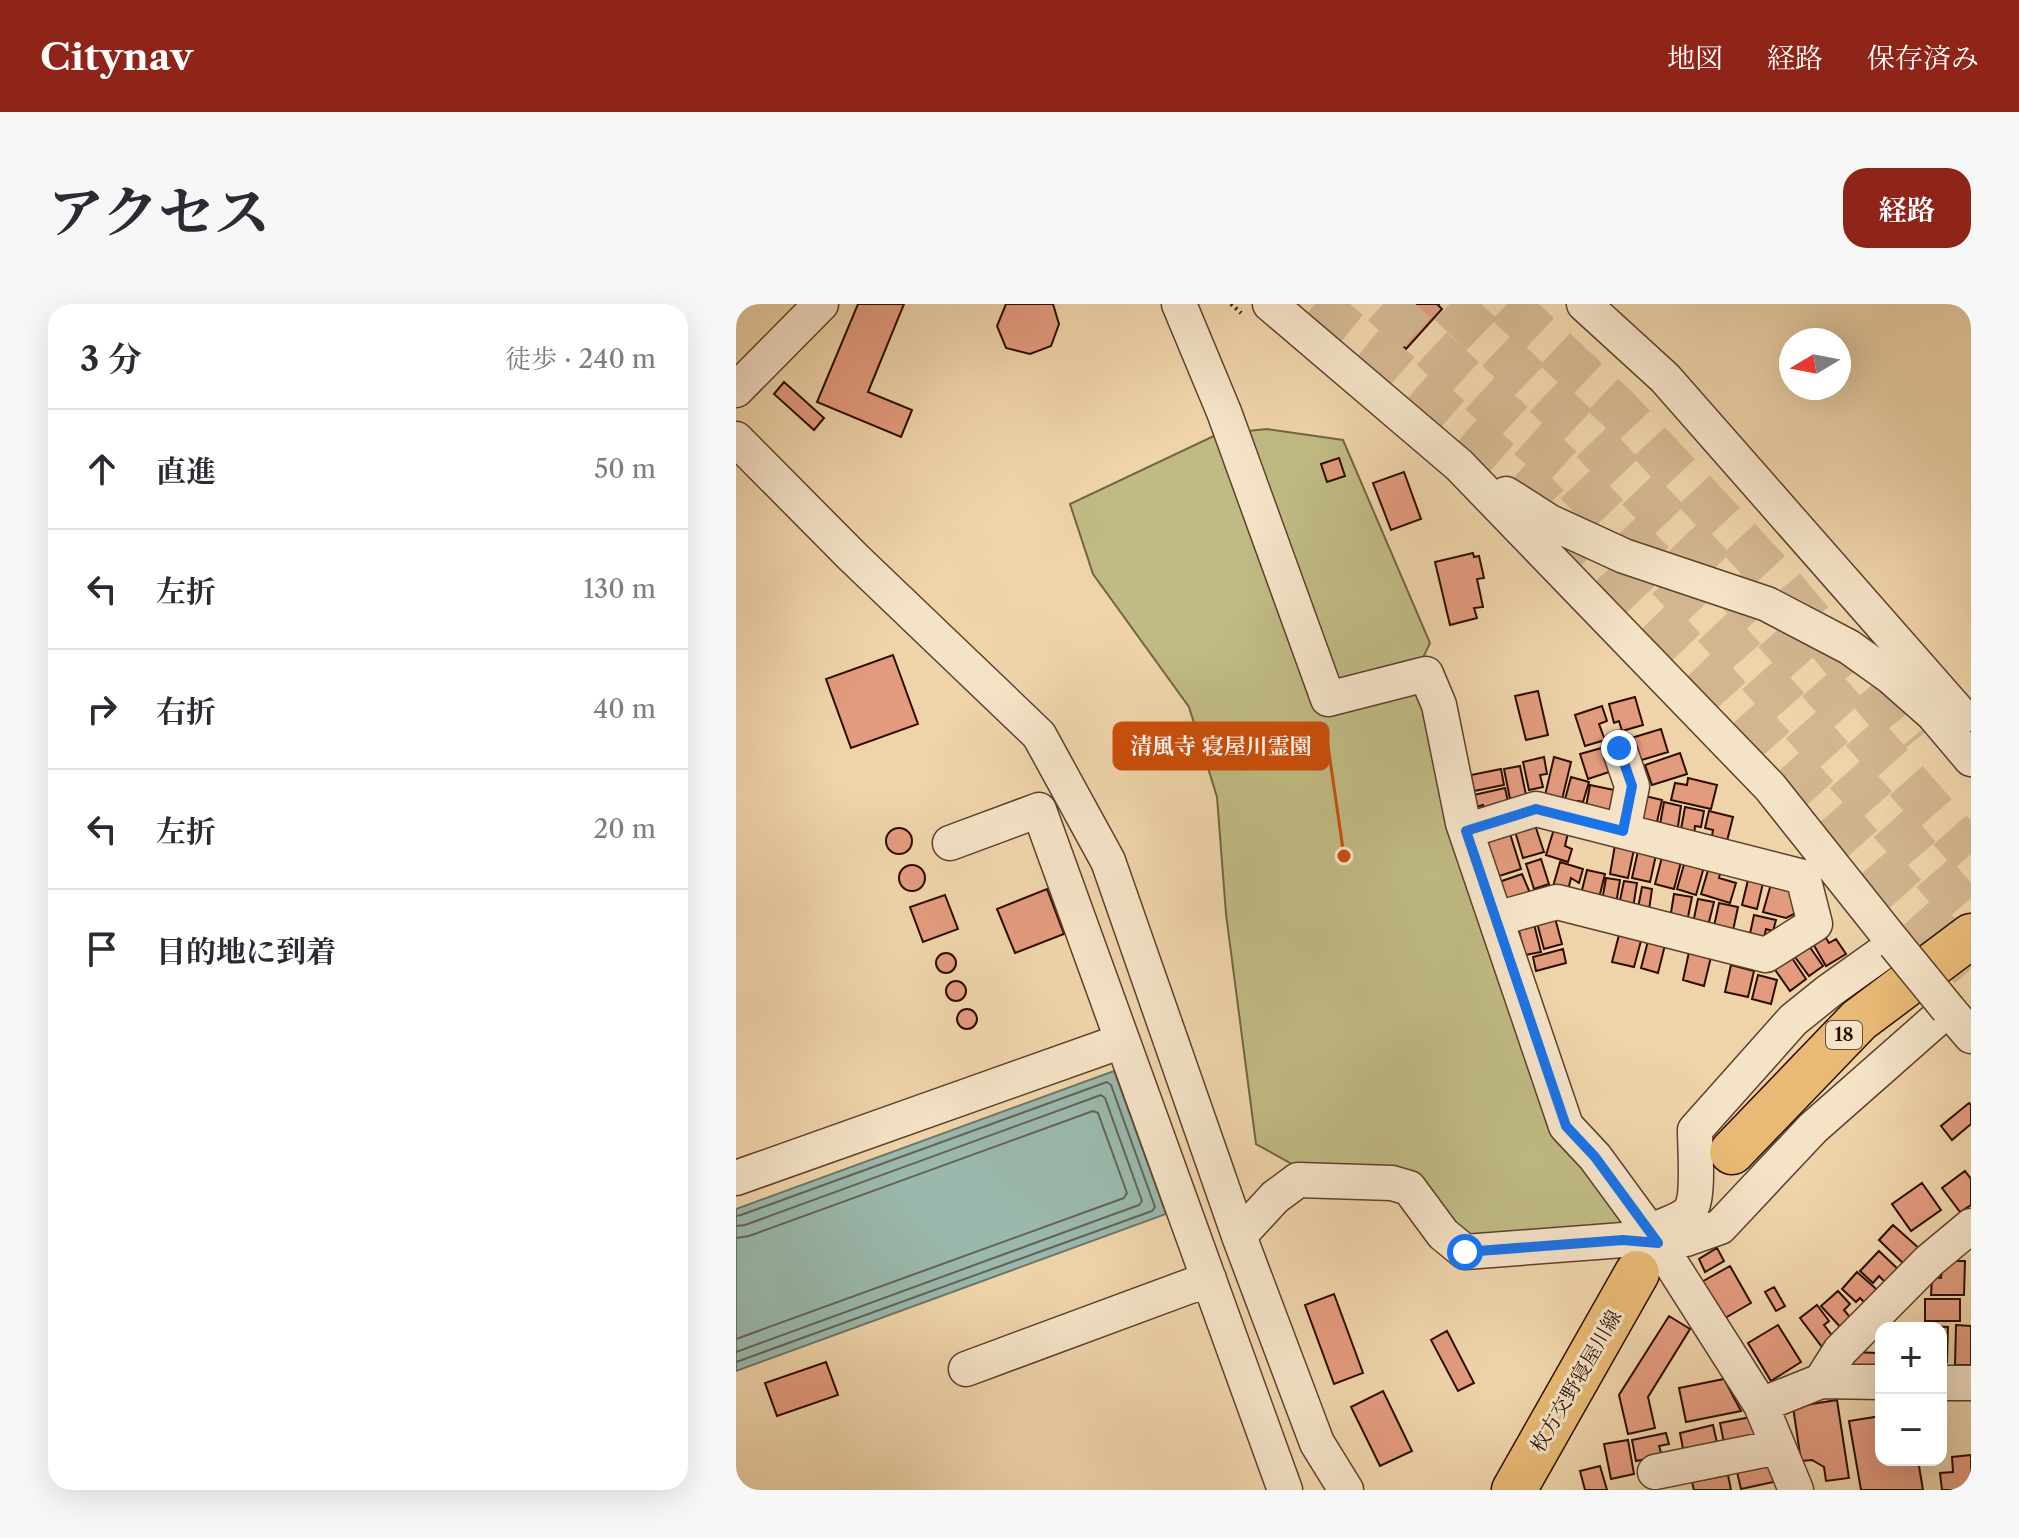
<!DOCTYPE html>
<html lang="ja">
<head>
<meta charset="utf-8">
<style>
  body { margin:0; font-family:"Libre Caslon Text","Noto Serif JP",serif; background:#f7f7f7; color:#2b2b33 }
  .controls { position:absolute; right:24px; bottom:24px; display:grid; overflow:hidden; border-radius:16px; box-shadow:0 8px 32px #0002 }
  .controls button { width:72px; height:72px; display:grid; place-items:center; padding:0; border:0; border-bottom:2px solid #e1e1e2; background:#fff; color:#2b2b33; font:40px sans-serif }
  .compass { position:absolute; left:1043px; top:24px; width:72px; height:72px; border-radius:50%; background:#fff; box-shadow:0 8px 32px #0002; rotate:260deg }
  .stop { position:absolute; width:24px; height:24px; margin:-18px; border:6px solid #1a73e8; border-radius:50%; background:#fff }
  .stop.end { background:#1a73e8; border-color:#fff; box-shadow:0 2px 8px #0008 }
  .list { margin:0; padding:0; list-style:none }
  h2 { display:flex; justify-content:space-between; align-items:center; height:104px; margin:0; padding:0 32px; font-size:34px }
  h2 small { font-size:26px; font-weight:400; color:#7c7c81 }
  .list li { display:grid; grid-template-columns:52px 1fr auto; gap:24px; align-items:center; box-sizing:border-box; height:120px; padding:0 32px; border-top:2px solid #e1e1e2 }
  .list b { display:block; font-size:30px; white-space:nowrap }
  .list em { font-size:26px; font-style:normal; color:#7c7c81 }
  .icon { flex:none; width:44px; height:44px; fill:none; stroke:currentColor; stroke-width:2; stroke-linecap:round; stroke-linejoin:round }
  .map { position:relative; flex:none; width:1235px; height:1186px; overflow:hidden; border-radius:24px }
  header { display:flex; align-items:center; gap:48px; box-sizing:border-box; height:112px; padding:0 40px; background:#8f2418; color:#fff }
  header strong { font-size:38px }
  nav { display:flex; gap:44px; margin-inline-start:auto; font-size:28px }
  .intro { display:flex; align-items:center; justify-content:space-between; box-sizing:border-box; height:192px; padding:0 48px }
  h1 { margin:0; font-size:56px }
  .button { padding:20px 36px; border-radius:24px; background:#8f2418; color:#fff; font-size:28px; font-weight:700 }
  main { display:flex; gap:48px; padding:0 48px }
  aside { flex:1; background:#fff; border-radius:24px; box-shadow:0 8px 32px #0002 }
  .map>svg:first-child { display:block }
  .green { fill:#c0bb84; stroke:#766442; stroke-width:2 }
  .water { fill:#9ab8ac; stroke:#6e7467; stroke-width:2 }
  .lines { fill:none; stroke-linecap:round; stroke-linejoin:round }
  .shore { stroke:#646356; stroke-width:2 }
  .building { fill:#e39b7e; stroke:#2d0e00; stroke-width:2 }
  .highway-tunnel { stroke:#d2b690; stroke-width:44; stroke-dasharray:44 22; stroke-linecap:butt }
  .minor-casing { stroke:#5e402a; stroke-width:37 }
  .major-casing { stroke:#2d0e00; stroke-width:47 }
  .path { stroke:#2d0e00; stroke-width:4; stroke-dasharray:2 4; stroke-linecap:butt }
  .minor { stroke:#f5e3c8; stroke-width:34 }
  .major { stroke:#e8ba75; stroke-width:44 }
  .minor-bridge-casing { stroke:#5e402a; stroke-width:37; stroke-linecap:butt }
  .minor-bridge { stroke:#f5e3c8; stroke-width:34 }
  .route { stroke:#1a73e8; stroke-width:10 }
  .labels { text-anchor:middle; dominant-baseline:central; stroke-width:6; stroke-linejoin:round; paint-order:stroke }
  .shield { fill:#f5e3c8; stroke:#694e3c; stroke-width:2 }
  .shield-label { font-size:18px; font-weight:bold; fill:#2d0e00 }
  .street-label { font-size:20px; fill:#2d0e00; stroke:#f5e3c8 }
  .leader { fill:none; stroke:#cc4e0a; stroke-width:3 }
  .callout-dot { fill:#cc4e0a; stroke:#f5e3c8; stroke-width:3 }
  .callout { fill:#cc4e0a; stroke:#cc4e0a; stroke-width:3 }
  .callout-label { font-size:22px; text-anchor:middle; font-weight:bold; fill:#fff }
</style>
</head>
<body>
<header>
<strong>Citynav</strong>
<nav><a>地図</a><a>経路</a><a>保存済み</a></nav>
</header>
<div class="intro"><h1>アクセス</h1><a class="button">経路</a></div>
<main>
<aside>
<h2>3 分<small>徒歩 · 240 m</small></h2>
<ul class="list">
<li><svg class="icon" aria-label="ahead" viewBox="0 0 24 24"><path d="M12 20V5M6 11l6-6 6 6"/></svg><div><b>直進</b></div><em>50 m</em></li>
<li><svg class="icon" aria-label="left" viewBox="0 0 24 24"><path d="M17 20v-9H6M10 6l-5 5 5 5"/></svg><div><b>左折</b></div><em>130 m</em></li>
<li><svg class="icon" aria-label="right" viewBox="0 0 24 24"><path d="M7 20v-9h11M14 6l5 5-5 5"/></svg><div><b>右折</b></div><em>40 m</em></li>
<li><svg class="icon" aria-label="left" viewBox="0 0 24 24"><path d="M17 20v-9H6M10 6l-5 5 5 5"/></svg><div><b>左折</b></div><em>20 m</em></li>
<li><svg class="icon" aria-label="arrive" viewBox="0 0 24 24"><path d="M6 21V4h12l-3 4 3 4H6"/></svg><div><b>目的地に到着</b></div></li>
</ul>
</aside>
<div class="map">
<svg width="1235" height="1186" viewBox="0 0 1235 1186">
  <rect width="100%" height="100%" fill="#efd4aa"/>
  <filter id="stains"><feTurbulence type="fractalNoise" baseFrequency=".0025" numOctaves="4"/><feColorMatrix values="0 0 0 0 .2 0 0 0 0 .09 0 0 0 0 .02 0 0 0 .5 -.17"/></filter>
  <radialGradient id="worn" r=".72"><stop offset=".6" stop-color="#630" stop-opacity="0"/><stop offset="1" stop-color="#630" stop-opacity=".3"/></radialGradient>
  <path class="green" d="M531,125L607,136L694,339L684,360L745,616L896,922L725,934L672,877L565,865L520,840L490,610L481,493L453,403L357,270L334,200L482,130Z"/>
  <path class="water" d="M378,767L430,910L0,1067V905Z"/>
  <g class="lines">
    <path class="shore" d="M0,912L5,911L371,778L375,781L419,903L416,907L0,1058
      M0,922L9,921L365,791L369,794L406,897L403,901L0,1048
      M0,934L13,932L357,807L362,809L391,889L388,894L0,1035"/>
  </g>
  <path class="building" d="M122,0H168L132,88L176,106L165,133L81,98Z
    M270,0H317L323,20L315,42L294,50L270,44L261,22Z
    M659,0H703L702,1L706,5L670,45L642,19Z
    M48,78L88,114L78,126L38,90Z
    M603,154L609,172L591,178L585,160Z
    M668,168L685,215L655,226L637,179Z
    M737,249L738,253L743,252L748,274L741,275L747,303L738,304L741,314L714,321L699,258Z
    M157,351L182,420L115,444L90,375Z
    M802,387L812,431L790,436L779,392Z
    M899,393L907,421L886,427L883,417L878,419L873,400Z
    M866,402L871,417L863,420L869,436L849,442L839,411Z
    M925,425L932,448L899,458L892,435Z
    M869,443L876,467L852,475L844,450Z
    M944,449L951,470L916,481L909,461Z
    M808,453L811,470L804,471L807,483L793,486L787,458Z
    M818,453L835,458L824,504L807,500Z
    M784,462L790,491L774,495L768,465Z
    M765,465L768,481L738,487L735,471Z
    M835,473L853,478L847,498L842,497L840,506L827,503Z
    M952,474L981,481L975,505L935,496L939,479L951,481Z
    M854,481L878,486L873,512L849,508Z
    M769,484L773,502L748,507L747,501L736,504L733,492Z
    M905,491L926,496L920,522L899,517Z
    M928,498L945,502L941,529L923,526Z
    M949,503L968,507L965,523L959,522L958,533L944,531Z
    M973,507L997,513L990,541L975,538L977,526L969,524Z
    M798,518L808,548L787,554L778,524Z
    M771,520L785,565L760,573L746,528Z
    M150 537a13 13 0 1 1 26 0a13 13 0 1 1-26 0Z
    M818,525L832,529L829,542L836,545L832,558L810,551Z
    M879,541L898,545L892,574L874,570Z
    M902,547L920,551L914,578L896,574Z
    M926,553L945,558L938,585L919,580Z
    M805,555L813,580L798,585L790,560Z
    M949,557L968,563L960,591L941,585Z
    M824,558L847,565L843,579L835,574L831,590L816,586Z
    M163 574a13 13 0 1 1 26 0a13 13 0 1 1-26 0Z
    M973,563L985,566L983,574L1000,579L994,599L965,590Z
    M851,566L869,570L863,594L845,590Z
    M786,570L794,589L769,598L763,578Z
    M870,574L884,576L880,600L866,597Z
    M1012,576L1027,579L1021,605L1006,601Z
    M888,577L901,579L897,604L883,601Z
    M1035,580L1064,588L1058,610L1050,614L1027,608Z
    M906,583L916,585L913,606L902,604Z
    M311,585L328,630L279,649L261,605Z
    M938,590L956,593L951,618L934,615Z
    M209,591L222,625L187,638L174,603Z
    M962,595L978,598L972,622L957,619Z
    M983,599L1002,603L996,631L977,627Z
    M1018,611L1040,616L1037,627L1030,625L1026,642L1012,639Z
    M819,614L826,640L808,645L801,619Z
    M798,620L805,648L789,651L782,623Z
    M884,627L906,633L898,663L876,658Z
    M1088,631L1093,639L1100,635L1110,650L1090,662L1076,638Z
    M912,637L929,641L922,669L905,664Z
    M1071,639L1087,662L1073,672L1056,649Z
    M827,645L830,659L800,667L797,653Z
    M953,648L975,653L968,682L947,676Z
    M200 659a10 10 0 1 1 20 0a10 10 0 1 1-20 0Z
    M1054,651L1070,675L1054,687L1037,663Z
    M995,661L1018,667L1012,693L989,688Z
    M1022,671L1041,676L1035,700L1016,695Z
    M210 687a10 10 0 1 1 20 0a10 10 0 1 1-20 0Z
    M221 715a10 10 0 1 1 20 0a10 10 0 1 1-20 0Z
    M1233,799L1235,801V820L1216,836L1205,822Z
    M1229,867L1235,875V901L1224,908L1206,884Z
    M1186,879L1205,906L1175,927L1156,900Z
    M1157,921L1185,946L1170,962L1143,936Z
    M981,944L988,957L969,968L963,955Z
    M1143,947L1164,967L1151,980L1143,972L1137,979L1124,967Z
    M1212,957H1229L1228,991H1195L1196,973L1205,974L1206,965Z
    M994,962L1015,999L984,1017L962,980Z
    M1121,968L1147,991L1135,1005L1124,994L1120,998L1106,985Z
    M1038,983L1049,1002L1040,1007L1029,988Z
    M1102,987L1114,1000L1108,1006L1117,1017L1107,1026L1085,1002Z
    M598,990L627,1069L598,1080L569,1001Z
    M1189,995H1224V1017H1189Z
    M1081,1001L1093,1017L1088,1021L1098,1034L1086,1043L1064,1014Z
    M933,1012L954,1025L912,1093L919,1124L892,1130L883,1091Z
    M1042,1021L1065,1058L1035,1077L1012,1039Z
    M1220,1021L1235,1022V1061H1219Z
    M1194,1022L1212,1023L1211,1058H1205V1024H1194Z
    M711,1027L738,1079L722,1087L695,1036Z
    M1118,1048L1141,1049L1140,1070L1108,1069Z
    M90,1058L102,1091L41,1112L29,1079Z
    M988,1075L1005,1107L950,1118L943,1084Z
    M647,1087L676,1147L644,1162L615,1103Z
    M1101,1096L1113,1174L1090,1177L1088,1163L1076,1156L1065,1157L1057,1103Z
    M1145,1112V1156H1182L1187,1186H1125L1113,1117Z
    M1015,1113L1020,1138L989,1144L984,1119Z
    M977,1121L982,1143L948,1150L944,1129Z
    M930,1129L933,1140L923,1142L926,1152L900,1157L896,1136Z
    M892,1136L898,1170L875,1175L868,1140Z
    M1235,1151V1186H1206L1204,1169L1217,1168L1216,1153Z
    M1038,1160L1042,1177L1005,1185L1001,1168Z
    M864,1162L871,1186H849L844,1167Z
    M992,1171L995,1186H958L956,1178Z"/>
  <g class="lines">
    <path class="highway-tunnel" d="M579,0L661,67L795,184L971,368L1235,665
      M647,0L826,164L999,344L1165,531L1235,613
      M714,0L851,132L1028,316L1235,550
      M771,0L882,105L1041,276L1176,439"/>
    <defs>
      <path id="minor" d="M443,0L488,108L592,395L690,370L703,401L727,519L830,822L859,853L922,939L887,936L729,948L707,930L673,884L656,879L562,876L539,893L503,932
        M534,0L723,161L1034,483L1159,640L1093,687L1057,716L959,826C959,844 963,891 955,905C950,914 936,918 927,922L922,939L1025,1101L1060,1186
        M848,0L929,74L1226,412
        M0,86L85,0
        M0,135L117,253L303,431L372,557L503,932L581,1139L610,1186
        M770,190L814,218L888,252L1031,300L1113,343L1155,373L1197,410L1235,455
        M883,444L896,482L887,527
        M730,527L800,505L1067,573L1079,620L1030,651L821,598L760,615
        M214,539L303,506L549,1186
        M0,874L386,737
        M922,939L950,935L984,923L1077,824L1212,705L1235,732
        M230,1065L473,975
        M1085,1077L1104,1047L1193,957L1235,922
        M1205,1079H1235
        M1025,1101L1085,1077L1145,1078
        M919,1168L1042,1143"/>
      <path id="major" d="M996,848L1123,716L1235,632
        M778,1186L901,969"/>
    </defs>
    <use href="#minor" class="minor-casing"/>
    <use href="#major" class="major-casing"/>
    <path class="path" d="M495,0L505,9"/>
    <use href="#minor" class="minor"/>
    <use href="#major" class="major"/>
    <defs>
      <path id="minor-bridge" d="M1159,640L1212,705"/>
    </defs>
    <use href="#minor-bridge" class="minor-bridge-casing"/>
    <use href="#minor-bridge" class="minor-bridge"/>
  </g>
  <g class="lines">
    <path class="route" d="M729,948L887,936L922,939L859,853L830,822L730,527L800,505L887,527L896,482L883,444"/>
  </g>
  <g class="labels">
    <rect class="shield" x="1090" y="717" width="36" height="28" rx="6"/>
    <g class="shield-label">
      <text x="1108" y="731">18</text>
    </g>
    <g class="street-label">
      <text transform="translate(840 1077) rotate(-60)">枚方交野寝屋川線</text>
    </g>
  </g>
  <path class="leader" d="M608 552L592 442"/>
  <circle class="callout-dot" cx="608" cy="552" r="8"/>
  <rect class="callout" x="378" y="419" width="214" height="46" rx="8"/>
  <g class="callout-label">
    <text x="485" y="450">清風寺 寝屋川霊園</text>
  </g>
  <rect width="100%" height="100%" filter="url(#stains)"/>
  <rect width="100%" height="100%" fill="url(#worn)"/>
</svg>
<div class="controls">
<button>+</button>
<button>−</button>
</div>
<svg class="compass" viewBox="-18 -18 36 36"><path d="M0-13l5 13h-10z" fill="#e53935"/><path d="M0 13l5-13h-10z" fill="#7c7c81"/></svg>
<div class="stop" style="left:729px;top:948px"></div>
<div class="stop end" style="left:883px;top:444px"></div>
</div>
</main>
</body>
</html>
